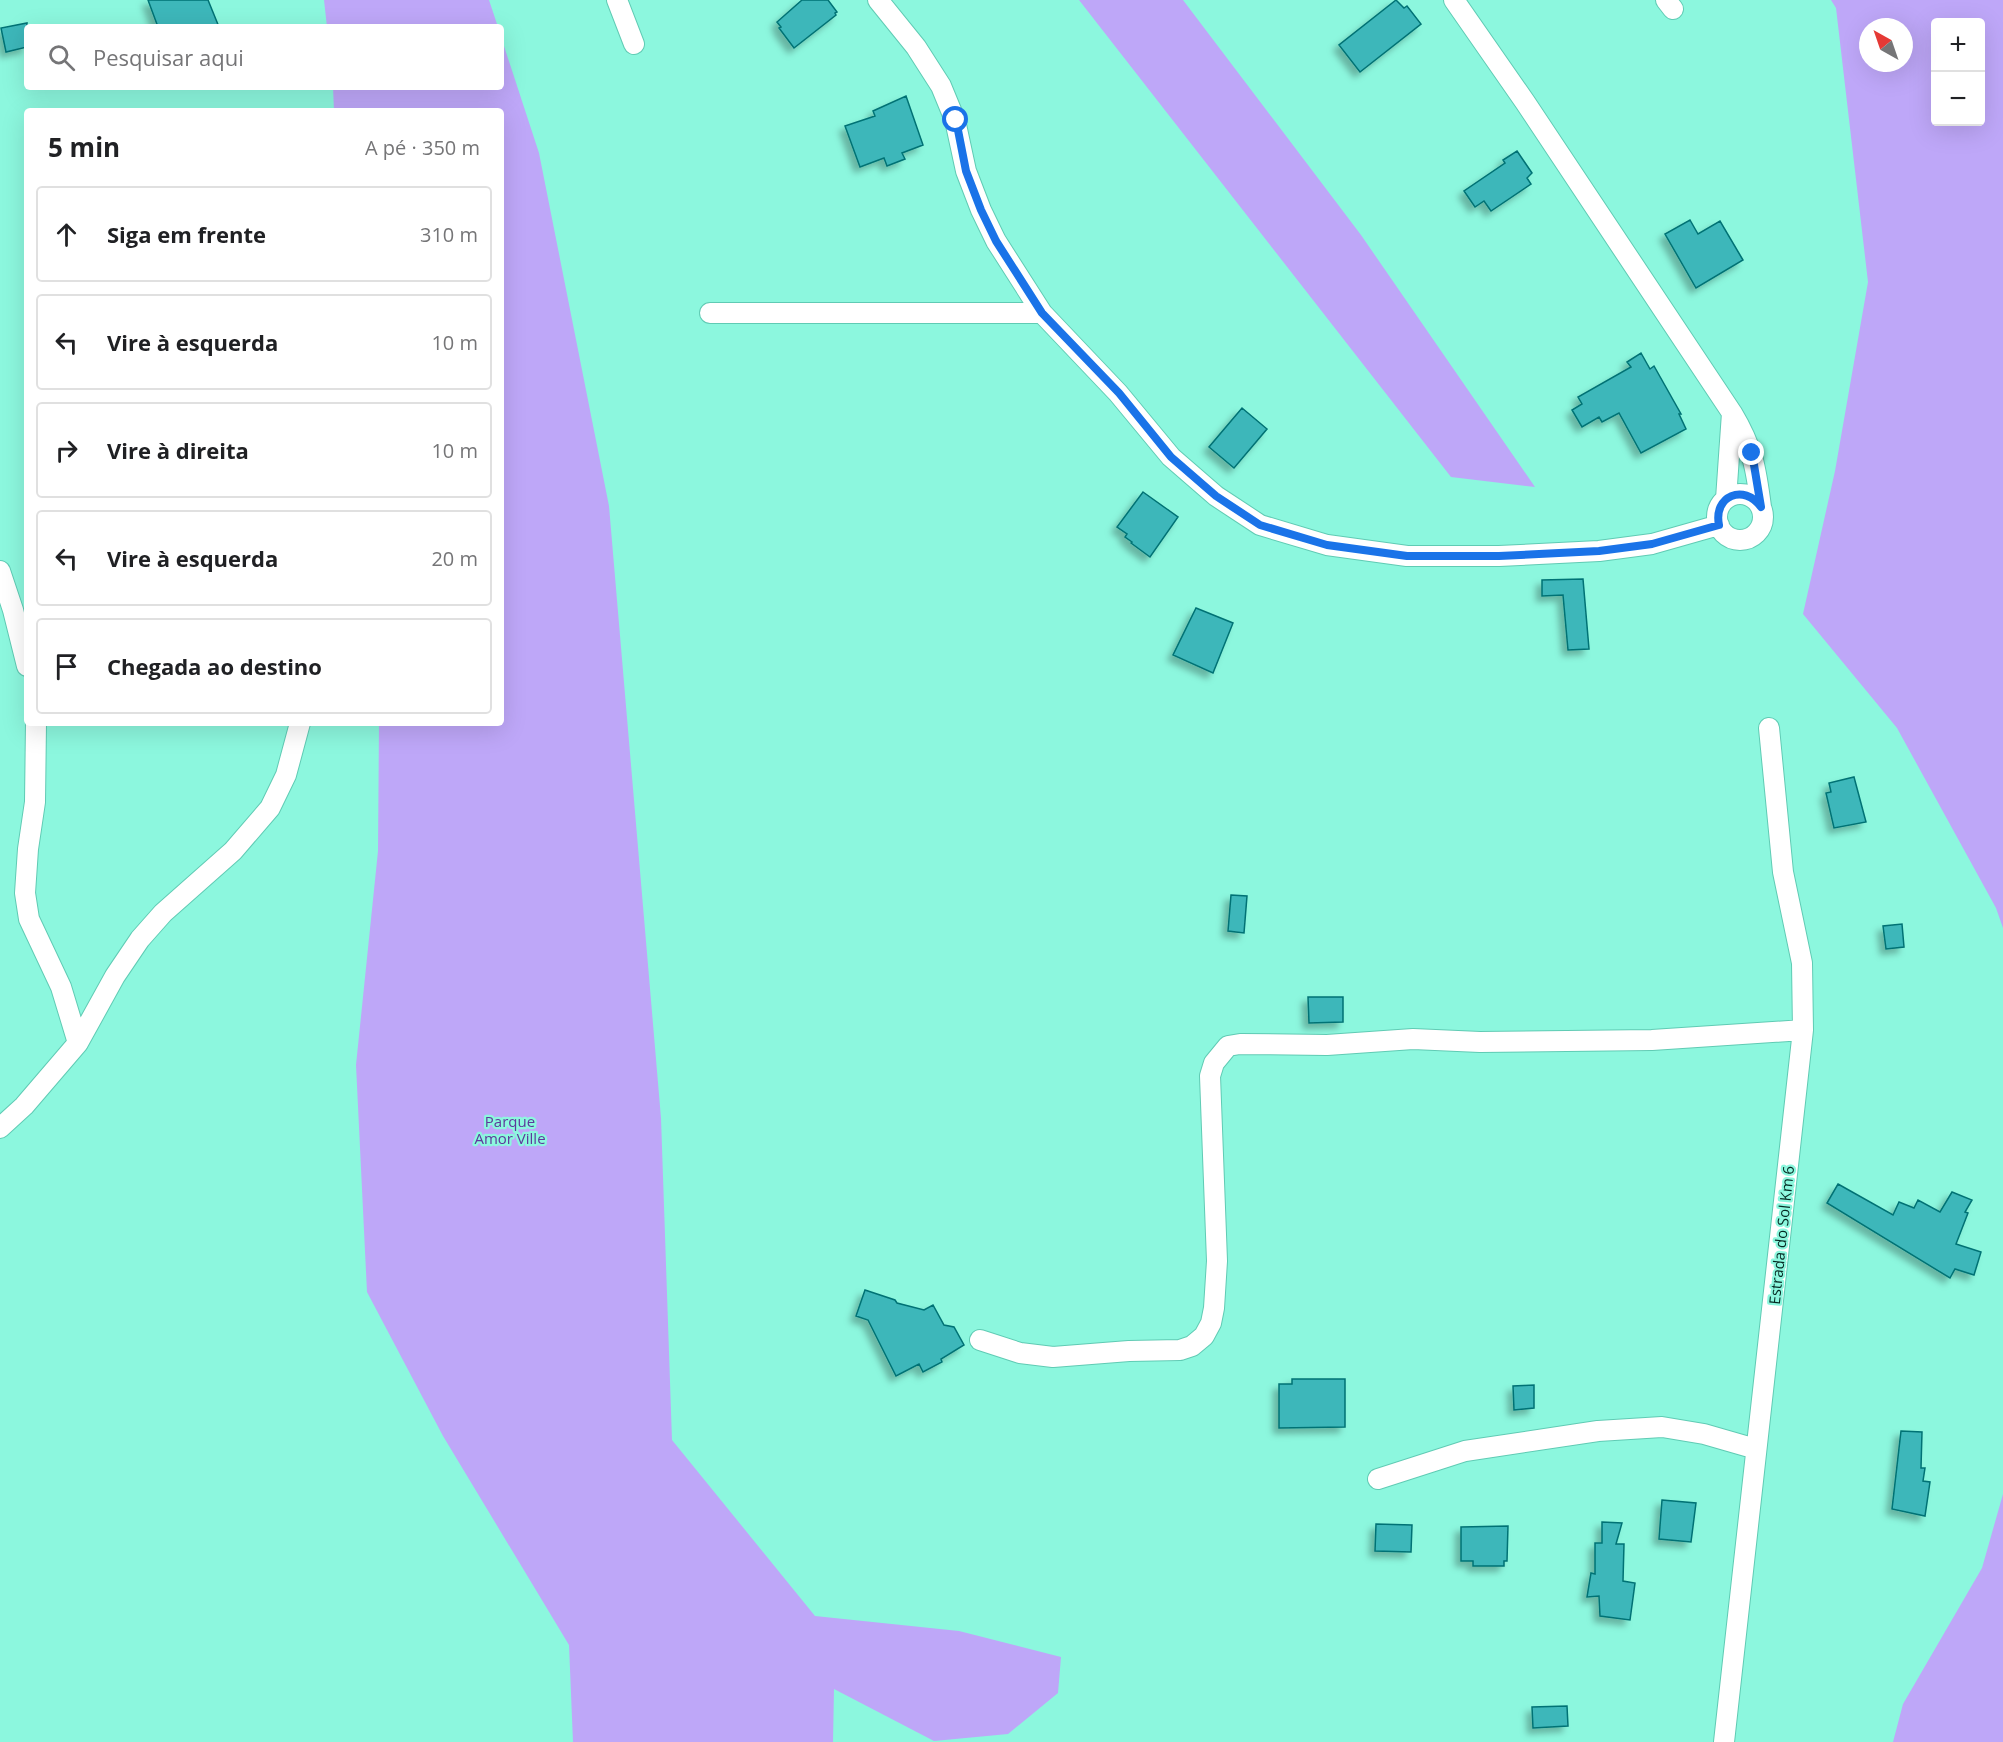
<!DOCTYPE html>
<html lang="pt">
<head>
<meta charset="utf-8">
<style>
  body { margin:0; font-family:"Open Sans",sans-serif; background:#f2f2f2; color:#202124 }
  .controls { position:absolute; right:18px; top:18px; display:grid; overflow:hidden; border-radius:6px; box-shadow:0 6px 24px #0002 }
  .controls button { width:54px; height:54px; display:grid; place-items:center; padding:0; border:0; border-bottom:2px solid #e0e0e0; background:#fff; color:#202124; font:30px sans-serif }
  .compass { position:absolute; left:1859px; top:18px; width:54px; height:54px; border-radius:50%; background:#fff; box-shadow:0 6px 24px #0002; rotate:320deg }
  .stop { position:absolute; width:18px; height:18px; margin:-14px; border:4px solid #1a73e8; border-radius:50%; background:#fff }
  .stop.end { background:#1a73e8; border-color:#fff; box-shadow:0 2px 6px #0008 }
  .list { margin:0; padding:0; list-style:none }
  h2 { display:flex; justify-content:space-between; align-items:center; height:78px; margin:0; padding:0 24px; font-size:26px }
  h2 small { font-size:20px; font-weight:400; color:#757577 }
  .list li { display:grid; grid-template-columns:39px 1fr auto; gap:18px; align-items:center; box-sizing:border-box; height:96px; margin:0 12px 12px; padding:0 12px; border:2px solid #e0e0e0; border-radius:6px }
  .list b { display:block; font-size:22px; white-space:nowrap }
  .list em { font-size:20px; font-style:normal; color:#757577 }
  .icon { flex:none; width:33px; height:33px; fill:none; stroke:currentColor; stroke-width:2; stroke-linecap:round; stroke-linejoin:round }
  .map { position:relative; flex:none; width:2003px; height:1742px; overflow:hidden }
  .search { position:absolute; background:#fff; box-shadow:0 6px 24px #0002; left:24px; top:24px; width:480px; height:66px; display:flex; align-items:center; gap:15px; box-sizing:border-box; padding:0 21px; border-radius:6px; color:#757577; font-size:22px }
  .panel { position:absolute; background:#fff; box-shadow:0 6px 24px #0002; left:24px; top:108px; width:480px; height:618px; border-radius:6px }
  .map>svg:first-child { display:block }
  .green { fill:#bea7f8; fill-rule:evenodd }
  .building { fill:#3cb7ba; stroke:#037274; stroke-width:1.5; filter:url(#shadow) }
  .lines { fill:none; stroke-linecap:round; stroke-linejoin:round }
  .minor-casing { stroke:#60cbb4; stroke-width:22 }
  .minor { stroke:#fff; stroke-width:20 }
  .route { stroke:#1a73e8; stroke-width:8 }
  .labels { text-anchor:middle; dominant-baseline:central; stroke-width:4.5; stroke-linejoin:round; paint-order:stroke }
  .park-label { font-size:15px; fill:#5e399b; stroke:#8cf7de }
  .street-label { font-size:15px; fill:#052922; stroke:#8cf7de }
</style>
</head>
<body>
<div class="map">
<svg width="2003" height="1742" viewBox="0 0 2003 1742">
  <defs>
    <filter id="shadow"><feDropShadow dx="-5.5" dy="5.5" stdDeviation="3" flood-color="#0004"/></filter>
  </defs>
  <rect width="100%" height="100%" fill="#8cf7de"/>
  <path class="green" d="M324,0H489L498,27H327Z
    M1079,0H1183L1361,235L1535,487L1451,477Z
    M1831,0H2003V928L1996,908L1897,728L1803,614L1835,471L1868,282L1836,8ZM1936,22H1980V122H1936ZM1868,27H1904V63H1868Z
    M501,37L539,153L609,506L661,1118L672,1440L815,1616L959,1631L1061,1657L1058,1693L1008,1734L934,1741L834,1689L833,1742H573L569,1645L443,1436L367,1292L356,1065L378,851L379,723H501V111H334L333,87H501Z
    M2003,1494V1742H1893L1903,1704L1982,1568Z"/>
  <path class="building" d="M148,0H208L219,27H158Z
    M802,0H828L837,12L835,13L836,15L794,48L779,28L781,27L777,22Z
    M1396,0L1404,8L1407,6L1421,24L1360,72L1339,45Z
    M27,23V47L6,52L1,28Z
    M906,96L923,145L902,153L905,159L887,166L884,158L860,167L845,126L875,116L873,111Z
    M1517,151L1532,173L1527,178L1531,184L1491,211L1484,201L1475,207L1464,191L1505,163L1503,160Z
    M1690,220L1698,234L1720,221L1743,260L1696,288L1665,234Z
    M1641,353L1650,369L1654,366L1681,414H1679L1686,429L1641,453L1619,413L1602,422L1599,417L1582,427L1572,410L1582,404L1578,397L1631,367L1627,362Z
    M1242,408L1267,429L1234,468L1209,447Z
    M1143,492L1178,517L1150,557L1131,543L1132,542L1125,537L1127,534L1117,527Z
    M1583,579L1589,649L1568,650L1563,595L1542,596V580Z
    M1196,608L1233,623L1213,673L1173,655Z
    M1854,777L1866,822L1834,828L1826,793L1831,792L1829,783Z
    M1231,895L1247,896L1244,933L1228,931Z
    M1902,924L1904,947L1886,949L1883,926Z
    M1308,997H1343V1022L1309,1023Z
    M1838,1184L1893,1215L1899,1202L1914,1208L1918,1200L1940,1212L1952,1192L1972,1200L1965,1212L1968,1213L1956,1244L1981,1252L1974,1275L1955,1269L1950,1278L1827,1203Z
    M865,1290L895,1300L897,1303L924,1310L933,1305L944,1325L954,1327L964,1345L941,1359L942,1362L923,1372L919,1364L896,1376L868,1320L856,1316Z
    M1292,1379H1345V1427L1279,1428V1384H1292Z
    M1534,1385V1408L1514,1410L1513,1386Z
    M1901,1431L1922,1432L1921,1468H1925L1923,1481L1930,1482L1925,1516L1892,1509Z
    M1662,1500L1696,1503L1691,1542L1659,1539Z
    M1602,1522L1622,1523L1616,1544H1624L1623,1581L1635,1583L1630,1620L1600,1616L1599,1596L1587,1597L1591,1573L1595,1574V1543H1602Z
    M1376,1524L1412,1525L1411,1552L1375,1551Z
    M1508,1526L1507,1561H1504V1566H1473V1561H1461V1527Z
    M1567,1706L1568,1726L1533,1728L1532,1707Z"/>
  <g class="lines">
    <defs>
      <path id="minor" d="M617,0L634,44
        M878,0L916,47L941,86L955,120L966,171L981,210L996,241L1042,313L1118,393L1171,457L1216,496L1260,525L1327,545L1407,556H1499L1599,551L1652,544L1719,525
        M1454,0L1525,102L1732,413C1753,448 1756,468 1761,507
        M1666,0L1673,9
        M710,313H1042
        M1717 517a23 23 0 1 1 46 0a23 23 0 1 1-46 0Z
        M1726,499L1732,413
        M0,571L13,610L27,666
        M36,723L35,802L28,849L25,893L29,919L61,987L78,1043
        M0,1128L24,1106L78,1043L115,976L140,939L163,913L233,851L270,808L286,775L300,723
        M980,1340L1020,1353L1053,1357L1129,1351L1180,1350L1192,1346L1204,1336L1211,1323L1214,1308L1217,1261L1210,1076L1214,1063L1228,1046L1240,1044L1327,1045L1413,1039L1480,1042L1652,1040L1803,1030
        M1378,1479L1465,1451L1598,1431L1662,1427L1704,1434L1756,1449
        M1724,1742L1803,1030L1802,963L1783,872L1769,728"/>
    </defs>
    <use href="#minor" class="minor-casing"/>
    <use href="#minor" class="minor"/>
  </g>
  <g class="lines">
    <path class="route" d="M956,120L966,171L981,210L996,241L1042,313L1119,393L1171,457L1216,496L1260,525L1327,545L1407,556H1499L1599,551L1652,544L1719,525C1713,496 1744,483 1761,507L1752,453"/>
  </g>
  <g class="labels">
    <g class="park-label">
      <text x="510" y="1121">Parque<tspan x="510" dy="17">Amor Ville</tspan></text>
    </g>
    <g class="street-label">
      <text transform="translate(1781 1235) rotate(-84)">Estrada do Sol Km 6</text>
    </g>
  </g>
</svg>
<div class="controls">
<button>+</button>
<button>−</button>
</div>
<svg class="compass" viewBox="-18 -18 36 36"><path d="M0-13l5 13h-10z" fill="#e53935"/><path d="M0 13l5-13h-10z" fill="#757577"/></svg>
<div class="stop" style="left:956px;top:120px"></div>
<div class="stop end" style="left:1752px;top:453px"></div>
<div class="search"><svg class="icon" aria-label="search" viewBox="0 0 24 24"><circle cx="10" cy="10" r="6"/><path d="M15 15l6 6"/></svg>Pesquisar aqui</div>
<section class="panel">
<h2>5 min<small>A pé · 350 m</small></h2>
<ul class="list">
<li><svg class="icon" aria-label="ahead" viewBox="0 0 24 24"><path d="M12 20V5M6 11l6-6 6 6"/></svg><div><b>Siga em frente</b></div><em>310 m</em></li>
<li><svg class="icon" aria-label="left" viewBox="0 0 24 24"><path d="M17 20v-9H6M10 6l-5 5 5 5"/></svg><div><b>Vire à esquerda</b></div><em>10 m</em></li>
<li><svg class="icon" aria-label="right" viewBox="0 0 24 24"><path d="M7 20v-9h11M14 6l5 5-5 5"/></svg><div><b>Vire à direita</b></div><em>10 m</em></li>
<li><svg class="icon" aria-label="left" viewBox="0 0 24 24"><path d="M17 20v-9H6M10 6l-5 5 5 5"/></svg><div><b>Vire à esquerda</b></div><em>20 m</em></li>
<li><svg class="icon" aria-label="arrive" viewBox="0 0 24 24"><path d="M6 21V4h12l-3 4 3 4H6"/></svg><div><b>Chegada ao destino</b></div></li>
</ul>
</section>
</div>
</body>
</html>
